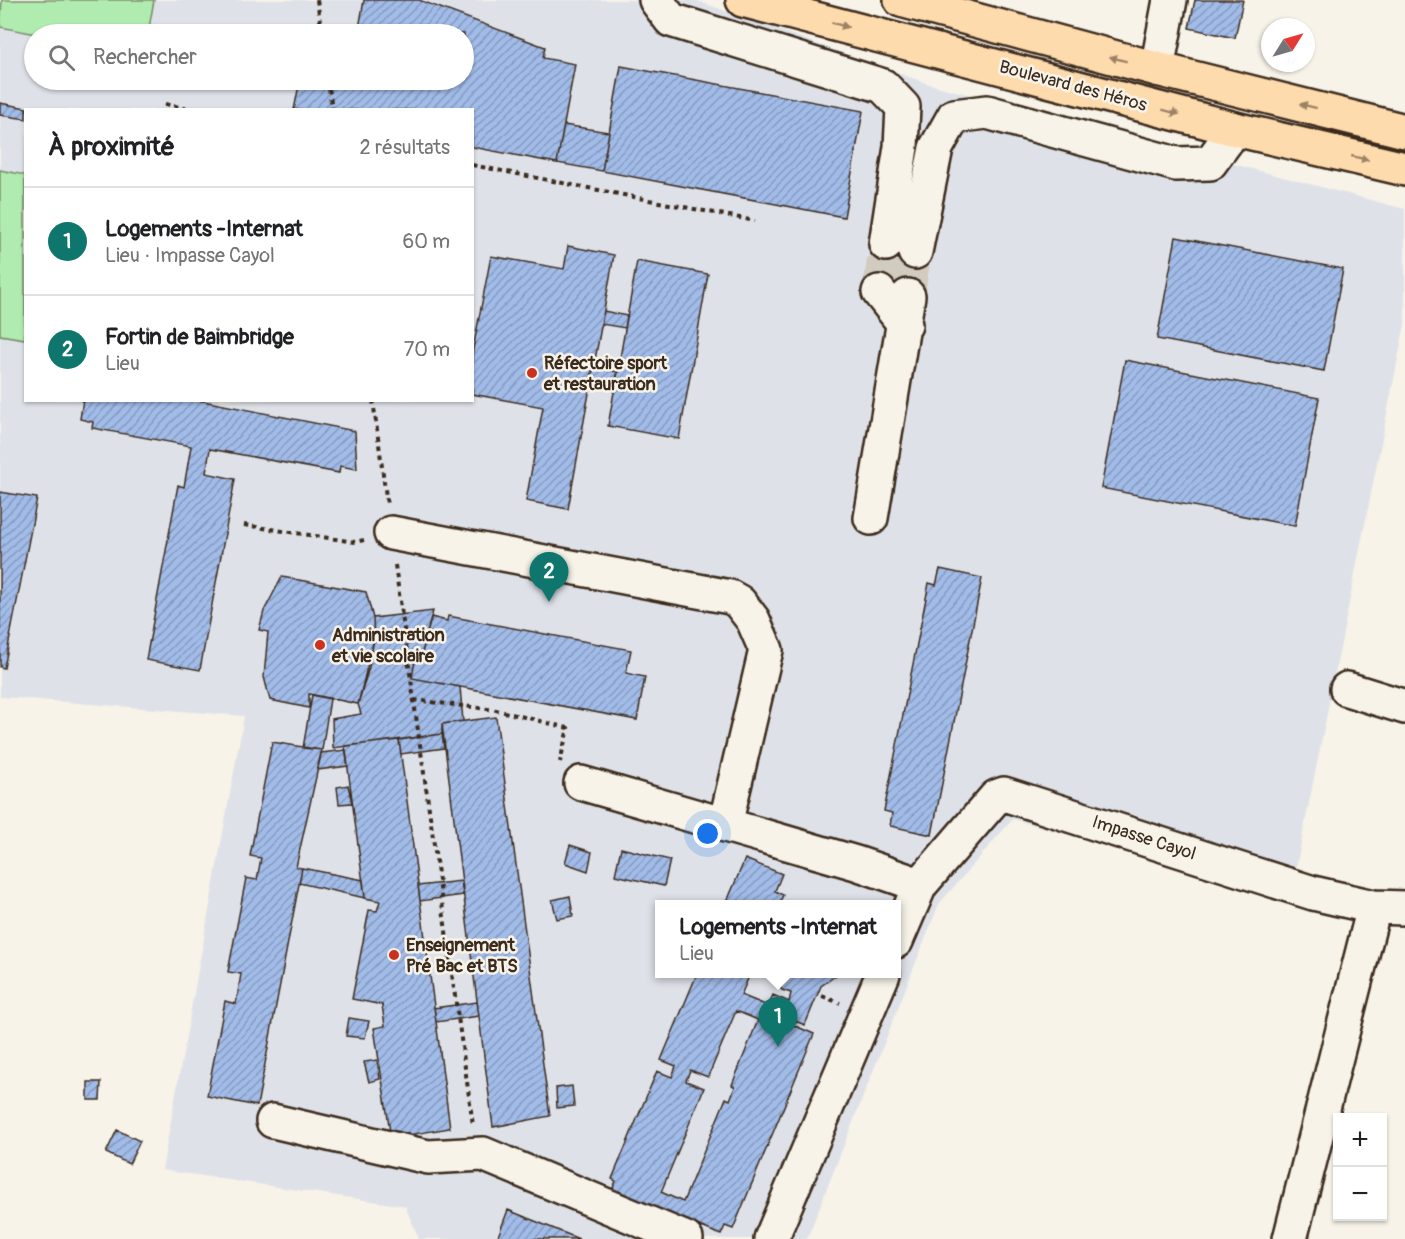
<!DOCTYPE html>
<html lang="fr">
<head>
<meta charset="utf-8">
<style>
  body { margin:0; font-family:Pangolin,sans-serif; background:#f6f6f6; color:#202124 }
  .controls { position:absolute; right:18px; bottom:18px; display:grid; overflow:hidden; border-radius:0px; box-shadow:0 2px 4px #0004 }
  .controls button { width:54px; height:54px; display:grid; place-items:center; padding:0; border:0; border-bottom:2px solid #e0e0e0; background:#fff; color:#202124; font:30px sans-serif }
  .compass { position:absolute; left:1261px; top:18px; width:54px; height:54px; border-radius:50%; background:#fff; box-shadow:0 2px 4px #0004; rotate:53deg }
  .you { position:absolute; left:708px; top:834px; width:21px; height:21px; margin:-15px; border:4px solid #fff; border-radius:50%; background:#1a73e8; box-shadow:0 0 0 9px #1a73e833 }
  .badge { display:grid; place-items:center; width:39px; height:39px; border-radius:50%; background:#0f766e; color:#fff; font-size:20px; font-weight:700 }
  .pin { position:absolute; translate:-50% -50px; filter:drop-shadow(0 2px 3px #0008) }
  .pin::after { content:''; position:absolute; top:32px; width:21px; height:18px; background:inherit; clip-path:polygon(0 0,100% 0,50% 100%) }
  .popup { position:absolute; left:655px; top:900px; width:246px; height:78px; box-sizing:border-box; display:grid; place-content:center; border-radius:0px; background:#fff; filter:drop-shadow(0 2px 4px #0005); font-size:20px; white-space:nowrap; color:#757577 }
  .popup b { font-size:22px; color:#202124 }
  .popup::after { content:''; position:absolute; left:50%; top:100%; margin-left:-12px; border:12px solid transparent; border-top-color:#fff }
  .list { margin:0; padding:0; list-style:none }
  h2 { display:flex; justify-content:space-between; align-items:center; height:78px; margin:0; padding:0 24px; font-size:26px }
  h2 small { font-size:20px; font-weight:400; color:#757577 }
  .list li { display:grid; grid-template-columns:39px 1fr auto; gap:18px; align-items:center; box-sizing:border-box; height:108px; padding:0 24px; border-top:2px solid #e0e0e0 }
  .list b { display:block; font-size:22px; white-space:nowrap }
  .list p { margin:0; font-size:20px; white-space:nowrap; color:#757577 }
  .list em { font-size:20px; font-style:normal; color:#757577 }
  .icon { flex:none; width:33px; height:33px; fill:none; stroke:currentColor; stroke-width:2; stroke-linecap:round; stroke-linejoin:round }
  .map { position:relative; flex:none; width:1405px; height:1239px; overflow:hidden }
  .search { position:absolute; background:#fff; box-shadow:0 2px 4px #0004; left:24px; top:24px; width:450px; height:66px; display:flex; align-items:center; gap:15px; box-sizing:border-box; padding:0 21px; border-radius:33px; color:#757577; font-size:22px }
  .panel { position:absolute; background:#fff; box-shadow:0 2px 4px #0004; left:24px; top:108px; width:450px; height:294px; border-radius:0px }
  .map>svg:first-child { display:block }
  .built { fill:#dee2e8; fill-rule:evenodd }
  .pitch { fill:#b0ebaf; stroke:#768a66; stroke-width:1.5 }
  .building { fill:url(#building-hatch); stroke:#3b2a1e; stroke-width:1.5; fill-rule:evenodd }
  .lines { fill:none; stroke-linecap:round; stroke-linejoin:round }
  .minor-tunnel { stroke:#d1cbc0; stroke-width:33; stroke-dasharray:33 16; stroke-linecap:butt }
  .minor-casing { stroke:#3b2a1e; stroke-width:38 }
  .highway-casing { stroke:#3b2a1e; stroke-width:38 }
  .path { stroke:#3b2a1e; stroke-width:4; stroke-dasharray:4.5 4.5; stroke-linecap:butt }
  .minor { stroke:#f7f3e8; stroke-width:33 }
  .highway { stroke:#fedbac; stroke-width:33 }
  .oneway { fill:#9c8265 }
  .poi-dot { fill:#c8321e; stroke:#f7f3e8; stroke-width:2 }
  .labels { text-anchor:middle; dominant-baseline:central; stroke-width:5; stroke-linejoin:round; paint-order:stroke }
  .street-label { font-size:18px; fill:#3b2a1e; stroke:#f7f3e8 }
  .poi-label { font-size:18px; font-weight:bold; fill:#3b2a1e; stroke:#f7f3e8; text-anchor:start }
</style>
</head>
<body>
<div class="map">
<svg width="1405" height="1239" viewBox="0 0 1405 1239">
  <defs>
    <pattern id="building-hatch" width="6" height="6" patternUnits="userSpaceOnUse" patternTransform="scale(1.5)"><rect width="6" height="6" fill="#a2bce9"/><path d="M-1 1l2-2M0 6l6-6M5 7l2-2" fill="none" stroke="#8599bc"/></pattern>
  </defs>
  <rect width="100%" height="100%" fill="#f7f3e8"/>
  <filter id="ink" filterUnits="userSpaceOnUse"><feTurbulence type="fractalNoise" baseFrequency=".0167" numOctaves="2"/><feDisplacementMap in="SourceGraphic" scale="12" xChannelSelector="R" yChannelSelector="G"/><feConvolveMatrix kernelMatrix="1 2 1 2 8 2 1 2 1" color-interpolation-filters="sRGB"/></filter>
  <g filter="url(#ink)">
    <path class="built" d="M0,0H695L929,84L1405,209V324L1290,898L1013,819L939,904L807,1239H419L405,1206L162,1170L244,716L0,697ZM34,34H464V80H34ZM26,110H472V400H26ZM660,904H896V974H660Z"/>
    <path class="pitch" d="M2,0H154L148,34H36L0,27Z
      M0,170L25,175V339L0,335Z"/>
    <path class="building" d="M364,0H419L545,47L543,58L575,64L557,163L472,147V110H294L300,80H464V34H358Z
      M1195,0H1243L1235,38L1189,28Z
      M621,66L863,111L844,217L602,171Z
      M0,103L37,110H26V119L0,115Z
      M564,125L609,132L602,171L557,163Z
      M1176,237L1343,269L1324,371L1157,339Z
      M568,246L614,255L568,509L526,501L543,407L472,394V354L491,256L564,269Z
      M637,261L708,274L679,439L608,426Z
      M604,311L627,316L625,328L601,324Z
      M1125,360L1319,398L1295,526L1101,488Z
      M593,368L618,372L616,382L591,378Z
      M83,400H198L355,431L357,469L340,466L339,473L210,449L206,473L235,479L200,670L146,660L178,485L184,487L191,446L92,428L93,422L80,419Z
      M0,492L37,498L4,668L0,667Z
      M940,569L982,578L932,835L890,826L892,813L884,811L929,583L936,585Z
      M282,577L366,592L373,618L374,639L358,704L309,694V708L270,700L264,677L268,632L259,630L264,611Z
      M433,611L420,661L415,660L412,678L460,687L463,721L442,724V734L333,748L332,719L361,714L358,704L369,667L374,639L373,618Z
      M448,616L631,650L626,673L645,677L637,720L412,678L415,660L420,661L431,617L447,621Z
      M312,695L330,699L322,750L303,748Z
      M496,717L550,1116L493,1127L442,724Z
      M442,734L444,748L401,754L399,740Z
      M399,740L450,1128L391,1138L374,1028L385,1026L382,1005L352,999L369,910L377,911L380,901L365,898L345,746Z
      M272,742L322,750L296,867L302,868L257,1106L207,1096L225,1001L236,1004L241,974L228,972L246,878L257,880L261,858L250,856Z
      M346,750L348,766L317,770L321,753Z
      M348,785L352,803L339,804L337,787Z
      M570,845L592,852L588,871L565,863Z
      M621,848L670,860L664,886L615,875Z
      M745,859L782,874L775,891L783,895L779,904H726Z
      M302,868L363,880L365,898L299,883Z
      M461,881L463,895L420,901L418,886Z
      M570,896L573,916L557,919L552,900Z
      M697,974H750L741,995L768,1006L773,995L789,1002L791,993L782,990L774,979L775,974H838L821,986L805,1025L795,1021L793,1025L814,1034L733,1229L725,1226L721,1235L612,1190L616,1181L612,1179L657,1071L672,1077L676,1066L661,1060ZM736,1011L758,1020L732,1085L735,1087L730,1100L726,1098L683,1202L661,1192L704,1088L686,1081L690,1070L708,1077Z
      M477,1002L479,1016L436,1022L434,1008Z
      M349,1018L369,1021L365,1038L346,1036Z
      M377,1060L380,1079L369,1082L364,1062Z
      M88,1082H101L100,1100H88Z
      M572,1086L574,1106L557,1108L556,1088Z
      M117,1130L140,1141L129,1164L106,1153Z
      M508,1210L579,1239H497Z"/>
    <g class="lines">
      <path class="minor-tunnel" d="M879,292L886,244
        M908,296L915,252"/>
      <defs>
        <path id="minor" d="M656,0L671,20L883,86L903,107L901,147L886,244
          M1157,69L1170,0
          M915,252L936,148L954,116L987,112L1176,164L1210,163L1235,129
          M879,292L905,325
          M871,518L908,296
          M391,533L730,597L739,602L753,620L766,650L725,825
          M1347,689L1405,707
          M581,783L856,863L920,885
          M896,941L920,885L996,797L1004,794L1313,893L1374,907L1405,908
          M273,1121L428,1157L483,1154L686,1239
          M771,1239L883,974
          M1290,1239L1374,907"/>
        <path id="highway" d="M743,0L1235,129L1405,169
          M901,0L1157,69L1405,131"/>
      </defs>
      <use href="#minor" class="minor-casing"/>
      <use href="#highway" class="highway-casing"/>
      <path class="path" d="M317,0L322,34
        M328,80L332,110
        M165,104L194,110
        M472,165L755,221
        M373,400L387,504
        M244,525L355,542L364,540
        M395,565L473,1125
        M414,700L496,710L568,728L560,762
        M822,996L840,1003"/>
      <use href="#minor" class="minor"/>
      <use href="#highway" class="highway"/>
    </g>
    <defs><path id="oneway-solid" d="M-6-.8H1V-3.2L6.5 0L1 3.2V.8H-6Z" transform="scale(1.5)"/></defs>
    <g class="oneway">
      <use href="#oneway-solid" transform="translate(840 25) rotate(15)"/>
      <use href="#oneway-solid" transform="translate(1118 59) rotate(-165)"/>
      <use href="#oneway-solid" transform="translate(1308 106) rotate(-166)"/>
      <use href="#oneway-solid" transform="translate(1171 112) rotate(15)"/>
      <use href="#oneway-solid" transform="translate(1360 158) rotate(13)"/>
    </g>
  </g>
  <g class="poi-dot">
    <circle cx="532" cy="373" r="6"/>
    <circle cx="320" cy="645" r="6"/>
    <circle cx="394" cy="955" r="6"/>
  </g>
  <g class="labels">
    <g class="street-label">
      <text transform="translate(1073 86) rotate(15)">Boulevard des Héros</text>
      <text transform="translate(1144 838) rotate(18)">Impasse Cayol</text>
    </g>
    <g class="poi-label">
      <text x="544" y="363">Réfectoire sport<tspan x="544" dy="21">et restauration</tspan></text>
      <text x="332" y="635">Administration<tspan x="332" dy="21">et vie scolaire</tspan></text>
      <text x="406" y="945">Enseignement<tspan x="406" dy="21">Pré Bac et BTS</tspan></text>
    </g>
  </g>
</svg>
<div class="controls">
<button>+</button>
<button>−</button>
</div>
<svg class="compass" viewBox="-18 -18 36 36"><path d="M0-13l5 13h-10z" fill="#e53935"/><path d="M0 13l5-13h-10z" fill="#757577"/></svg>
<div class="you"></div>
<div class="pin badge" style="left:778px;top:1047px">1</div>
<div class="popup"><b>Logements -Internat</b>Lieu</div>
<div class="pin badge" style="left:549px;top:602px">2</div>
<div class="search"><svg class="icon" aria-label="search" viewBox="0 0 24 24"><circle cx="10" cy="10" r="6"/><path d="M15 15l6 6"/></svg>Rechercher</div>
<section class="panel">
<h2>À proximité<small>2 résultats</small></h2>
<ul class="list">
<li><span class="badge">1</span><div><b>Logements -Internat</b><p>Lieu · Impasse Cayol</p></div><em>60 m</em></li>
<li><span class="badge">2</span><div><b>Fortin de Baimbridge</b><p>Lieu</p></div><em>70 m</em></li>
</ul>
</section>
</div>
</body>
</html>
